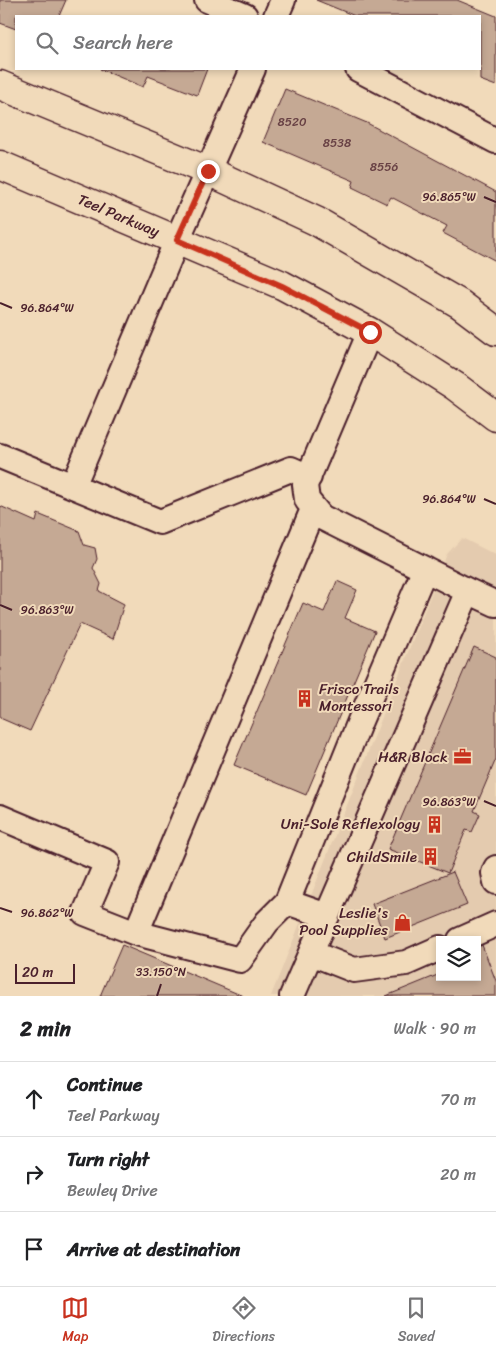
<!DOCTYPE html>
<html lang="en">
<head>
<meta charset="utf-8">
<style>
  body { margin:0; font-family:Sriracha,sans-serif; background:#f2f2f2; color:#202124 }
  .controls { position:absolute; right:15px; bottom:15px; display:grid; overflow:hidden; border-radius:0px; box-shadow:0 2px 8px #0003 }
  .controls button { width:45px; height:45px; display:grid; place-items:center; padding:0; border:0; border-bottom:1px solid #e0e0e0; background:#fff; color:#202124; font:25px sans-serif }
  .scale { position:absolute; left:15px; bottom:12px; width:60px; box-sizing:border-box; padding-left:5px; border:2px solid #4a1f2b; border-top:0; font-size:14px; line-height:18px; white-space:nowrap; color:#4a1f2b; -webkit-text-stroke:4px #f1daba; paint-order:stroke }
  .stop { position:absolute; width:15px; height:15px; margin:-11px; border:4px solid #c8321e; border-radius:50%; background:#fff }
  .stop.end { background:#c8321e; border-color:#fff; box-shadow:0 1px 5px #0008 }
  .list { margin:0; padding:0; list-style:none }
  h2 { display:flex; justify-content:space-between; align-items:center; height:65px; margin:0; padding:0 20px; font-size:21px }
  h2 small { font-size:16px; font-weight:400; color:#757577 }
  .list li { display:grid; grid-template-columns:32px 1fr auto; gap:15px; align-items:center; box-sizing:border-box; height:75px; padding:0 20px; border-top:1px solid #e0e0e0 }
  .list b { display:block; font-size:19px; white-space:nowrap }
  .list p { margin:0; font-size:16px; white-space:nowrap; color:#757577 }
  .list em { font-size:16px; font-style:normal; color:#757577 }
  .icon { flex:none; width:28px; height:28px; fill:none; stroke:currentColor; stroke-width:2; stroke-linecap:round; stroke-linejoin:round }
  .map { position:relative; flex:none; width:496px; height:996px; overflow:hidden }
  .search { position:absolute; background:#fff; box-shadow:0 2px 8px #0003; left:15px; right:15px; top:15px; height:55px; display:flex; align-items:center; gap:12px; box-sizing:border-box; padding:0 18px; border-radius:0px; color:#757577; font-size:19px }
  .sheet { height:290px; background:#fff }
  nav { display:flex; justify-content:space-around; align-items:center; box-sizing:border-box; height:70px; border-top:1px solid #e0e0e0; background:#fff; font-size:14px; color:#757577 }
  nav a { display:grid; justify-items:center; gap:2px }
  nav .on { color:#c8321e }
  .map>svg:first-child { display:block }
  .built { fill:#e4cbaf; fill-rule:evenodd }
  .building { fill:#c5a994; stroke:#4a1f2b }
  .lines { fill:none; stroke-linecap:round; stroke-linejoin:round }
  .minor-casing { stroke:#4a1f2b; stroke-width:28 }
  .major-casing { stroke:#4a1f2b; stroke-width:31 }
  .minor { stroke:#f1daba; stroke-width:24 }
  .major { stroke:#f1daba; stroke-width:28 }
  .route { stroke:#c8321e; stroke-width:6 }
  .ticks { fill:none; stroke:#4a1f2b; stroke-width:2 }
  .labels { text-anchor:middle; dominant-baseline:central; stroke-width:4; stroke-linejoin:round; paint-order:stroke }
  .number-label { font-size:12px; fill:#694245 }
  .street-label { font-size:15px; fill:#4a1f2b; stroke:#f1daba }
  .poi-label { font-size:15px; fill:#4a1f2b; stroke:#f1daba; text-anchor:end }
  .ticks-label { font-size:12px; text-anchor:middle; fill:#4a1f2b; stroke:#f1daba; stroke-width:4; stroke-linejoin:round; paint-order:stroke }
</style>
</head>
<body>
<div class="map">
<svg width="496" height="996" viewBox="0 0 496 996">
  <rect width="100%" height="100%" fill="#f1daba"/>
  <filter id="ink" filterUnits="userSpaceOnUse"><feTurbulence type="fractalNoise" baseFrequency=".02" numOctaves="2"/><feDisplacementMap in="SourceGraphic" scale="10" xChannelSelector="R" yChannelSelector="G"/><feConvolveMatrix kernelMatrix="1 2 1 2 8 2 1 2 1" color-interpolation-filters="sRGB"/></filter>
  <g filter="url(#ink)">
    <path class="built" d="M462,538L496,555V996H271L447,554ZM440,940H477V977H440Z"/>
    <path class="building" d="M0,0H66L59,16H16V29L0,23Z
      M316,0H457L496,16V86L480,80V16H355Z
      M100,69H207L197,95L148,76L143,87Z
      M285,89L367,123L496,192V261L443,233L447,226L391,197L387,204L352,187L354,181L263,142Z
      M0,506L36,522L38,514L79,531L84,545L95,548L97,559L93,568L101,584L99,591L124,604L113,639L80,624L30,731L0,718Z
      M337,581L357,590L345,618L375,631L306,795L234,765L303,603L324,612Z
      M474,647L496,657V759L474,811L480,814L472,832L466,830L448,873L388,849Z
      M453,872L467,905L385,938L372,904Z
      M122,945L243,996H100Z
      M482,945L496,981V996H386L440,974V977H477V947Z"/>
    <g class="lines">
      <defs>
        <path id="minor" d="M207,0L245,16
          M276,16L283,0
          M358,69L496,141
          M370,332L305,485L307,500L321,517L468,591
          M0,456L160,522L291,469L309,477
          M73,486L177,240L253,69
          M0,817L107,862L85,913L136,933L313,509
          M496,868L494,873L496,882
          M287,902L360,721L425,569
          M136,933L240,960L267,922L287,902L327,916
          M460,940L496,924
          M311,953L354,970L406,963L440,948
          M292,996L468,591L496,604"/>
        <g id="major">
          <path d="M0,85L208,171L316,221L460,304L496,331"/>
          <path id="s1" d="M0,165L282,285L370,332L455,386L496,417"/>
        </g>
      </defs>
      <use href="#minor" class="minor-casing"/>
      <use href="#major" class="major-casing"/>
      <use href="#minor" class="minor"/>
      <use href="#major" class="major"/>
    </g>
  </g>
  <g class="lines" filter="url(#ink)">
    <path class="route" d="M208,171L177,240L282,286L370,332"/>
  </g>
  <path class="ticks" d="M484,197L496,202M0,303L12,308M484,499L496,504M0,605L12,610M484,801L496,806M0,908L12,912M157,996L161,984"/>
  <defs>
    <symbol id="building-bare" viewBox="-9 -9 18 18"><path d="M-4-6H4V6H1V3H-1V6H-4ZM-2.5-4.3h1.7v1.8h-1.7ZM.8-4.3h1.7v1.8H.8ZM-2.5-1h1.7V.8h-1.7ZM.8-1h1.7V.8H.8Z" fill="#c8321e" stroke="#f1daba" stroke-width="2.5" paint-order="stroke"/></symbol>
    <symbol id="office-bare" viewBox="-9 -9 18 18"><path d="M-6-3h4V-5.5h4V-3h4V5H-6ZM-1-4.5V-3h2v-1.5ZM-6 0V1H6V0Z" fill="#c8321e" stroke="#f1daba" stroke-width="2.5" paint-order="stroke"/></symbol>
    <symbol id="shop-bare" viewBox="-9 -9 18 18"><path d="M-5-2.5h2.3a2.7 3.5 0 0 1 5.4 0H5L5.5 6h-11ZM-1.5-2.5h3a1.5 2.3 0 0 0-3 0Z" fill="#c8321e" stroke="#f1daba" stroke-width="2.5" paint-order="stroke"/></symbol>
  </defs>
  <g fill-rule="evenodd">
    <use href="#building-bare" x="292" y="686" width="25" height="25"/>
    <use href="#office-bare" x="450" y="744" width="25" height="25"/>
    <use href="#building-bare" x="422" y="812" width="25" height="25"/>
    <use href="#building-bare" x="418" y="844" width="25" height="25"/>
    <use href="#shop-bare" x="390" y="910" width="25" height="25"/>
  </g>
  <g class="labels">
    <g class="number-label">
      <text x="292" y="122">8520</text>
      <text x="337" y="143">8538</text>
      <text x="384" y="167">8556</text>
    </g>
    <g class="street-label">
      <text stroke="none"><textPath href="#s1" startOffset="129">Teel Parkway</textPath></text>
    </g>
    <g class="poi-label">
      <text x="319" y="689" text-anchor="start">Frisco Trails<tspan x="319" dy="17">Montessori</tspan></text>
      <text x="448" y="757">H&amp;R Block</text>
      <text x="420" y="824">Uni-Sole Reflexology</text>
      <text x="417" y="857">ChildSmile</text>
      <text x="388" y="913">Leslie's<tspan x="388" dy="17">Pool Supplies</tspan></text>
    </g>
  </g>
  <g class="ticks-label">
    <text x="449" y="201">96.865°W</text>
    <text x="47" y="312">96.864°W</text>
    <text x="449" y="503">96.864°W</text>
    <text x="47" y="614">96.863°W</text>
    <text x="449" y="806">96.863°W</text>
    <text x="47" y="917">96.862°W</text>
    <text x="161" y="976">33.150°N</text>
  </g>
</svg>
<div class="controls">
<button><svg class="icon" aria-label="layers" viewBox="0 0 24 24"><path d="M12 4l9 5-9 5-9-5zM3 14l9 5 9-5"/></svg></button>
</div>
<div class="scale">20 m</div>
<div class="stop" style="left:370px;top:332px"></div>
<div class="stop end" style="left:208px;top:171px"></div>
<div class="search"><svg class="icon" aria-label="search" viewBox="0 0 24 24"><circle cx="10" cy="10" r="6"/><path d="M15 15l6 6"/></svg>Search here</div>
</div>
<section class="sheet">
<h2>2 min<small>Walk · 90 m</small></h2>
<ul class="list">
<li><svg class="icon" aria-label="ahead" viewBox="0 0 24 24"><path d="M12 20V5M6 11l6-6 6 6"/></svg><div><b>Continue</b><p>Teel Parkway</p></div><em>70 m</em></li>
<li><svg class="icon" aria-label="right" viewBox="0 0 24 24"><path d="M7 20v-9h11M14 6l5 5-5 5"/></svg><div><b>Turn right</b><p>Bewley Drive</p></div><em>20 m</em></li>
<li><svg class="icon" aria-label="arrive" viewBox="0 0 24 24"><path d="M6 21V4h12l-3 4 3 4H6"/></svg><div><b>Arrive at destination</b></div></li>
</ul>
</section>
<nav>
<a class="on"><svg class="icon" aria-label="map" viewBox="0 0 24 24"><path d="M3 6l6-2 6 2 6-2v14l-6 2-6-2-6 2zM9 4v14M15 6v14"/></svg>Map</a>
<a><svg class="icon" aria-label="directions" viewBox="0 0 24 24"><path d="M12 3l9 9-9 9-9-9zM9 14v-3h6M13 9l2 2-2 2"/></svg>Directions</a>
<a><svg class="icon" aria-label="saved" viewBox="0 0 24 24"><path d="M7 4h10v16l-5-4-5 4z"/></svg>Saved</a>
</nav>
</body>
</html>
